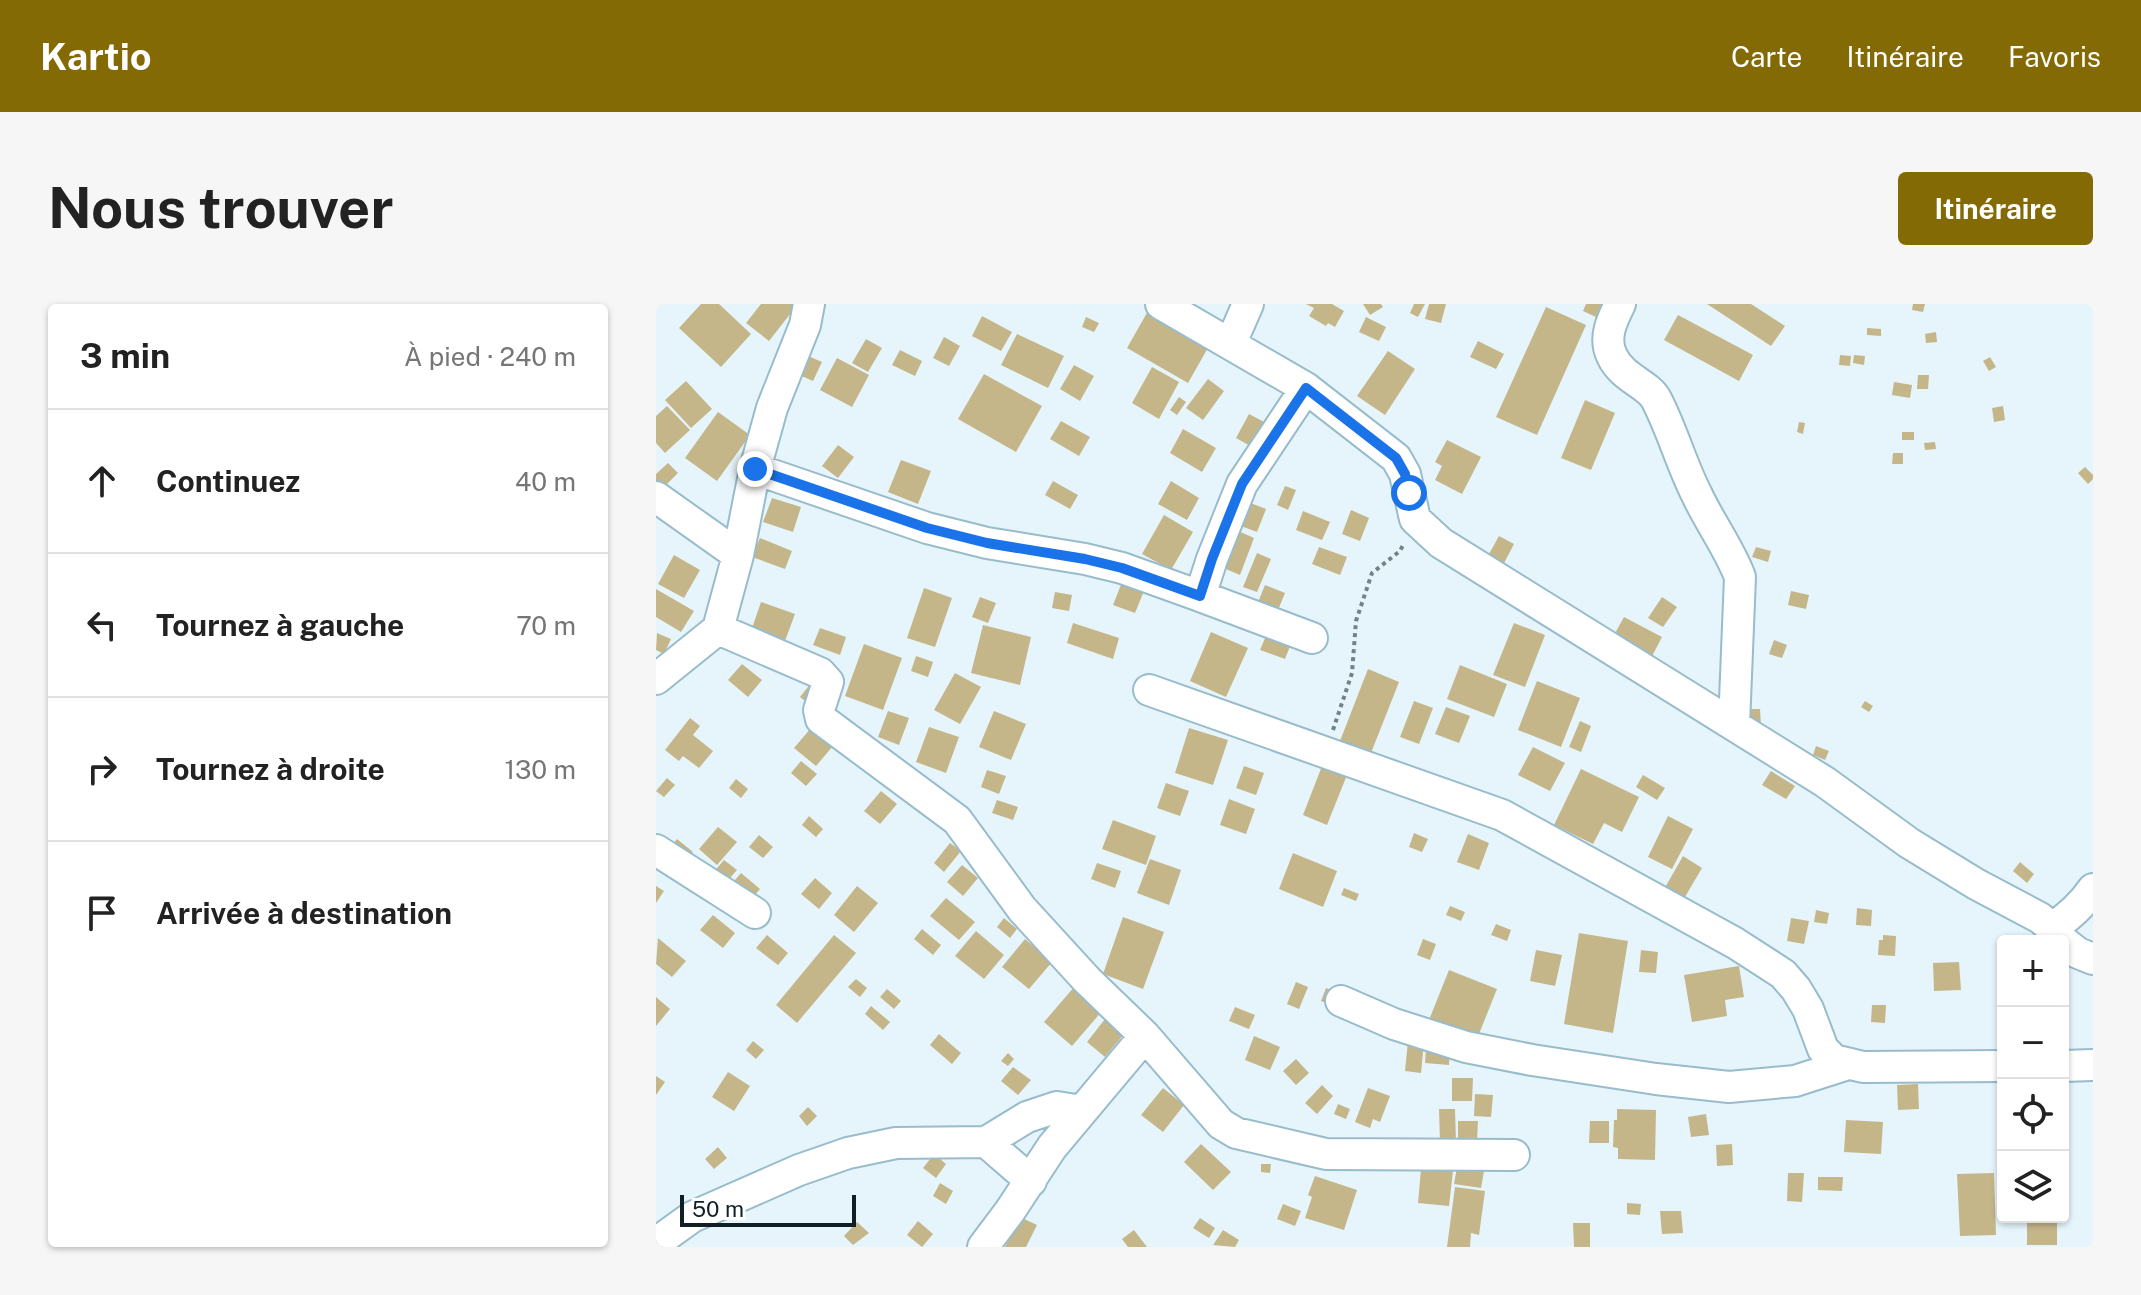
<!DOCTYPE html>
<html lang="fr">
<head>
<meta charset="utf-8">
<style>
  body { margin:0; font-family:"Public Sans",sans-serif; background:#f6f6f6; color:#222 }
  .controls { position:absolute; right:24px; bottom:24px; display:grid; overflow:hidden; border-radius:8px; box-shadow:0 2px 6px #0004 }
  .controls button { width:72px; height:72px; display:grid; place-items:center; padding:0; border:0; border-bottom:2px solid #e0e0e0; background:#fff; color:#222; font:40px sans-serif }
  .scale { position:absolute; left:24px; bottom:20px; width:176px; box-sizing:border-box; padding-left:8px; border:4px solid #111f25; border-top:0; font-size:22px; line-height:28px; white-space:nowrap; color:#111f25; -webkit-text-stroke:6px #fff; paint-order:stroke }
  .stop { position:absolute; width:24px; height:24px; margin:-18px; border:6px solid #1a73e8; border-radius:50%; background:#fff }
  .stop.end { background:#1a73e8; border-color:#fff; box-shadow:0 2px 8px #0008 }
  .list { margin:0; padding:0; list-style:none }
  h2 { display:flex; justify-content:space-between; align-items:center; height:104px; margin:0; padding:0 32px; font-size:34px }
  h2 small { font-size:26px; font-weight:400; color:#767676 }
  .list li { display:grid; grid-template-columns:52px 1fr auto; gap:24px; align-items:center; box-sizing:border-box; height:144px; padding:0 32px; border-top:2px solid #e0e0e0 }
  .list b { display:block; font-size:30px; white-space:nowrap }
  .list em { font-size:26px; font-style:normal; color:#767676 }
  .icon { flex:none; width:44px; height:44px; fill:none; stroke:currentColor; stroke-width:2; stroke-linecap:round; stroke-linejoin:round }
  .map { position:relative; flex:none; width:1437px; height:943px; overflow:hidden; border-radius:8px }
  header { display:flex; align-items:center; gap:48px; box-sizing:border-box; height:112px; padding:0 40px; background:#836a04; color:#fff }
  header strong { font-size:38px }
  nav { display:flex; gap:44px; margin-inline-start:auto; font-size:28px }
  .intro { display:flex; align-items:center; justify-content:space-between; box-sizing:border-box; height:192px; padding:0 48px }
  h1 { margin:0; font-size:56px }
  .button { padding:20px 36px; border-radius:8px; background:#836a04; color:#fff; font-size:28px; font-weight:700 }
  main { display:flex; gap:48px; padding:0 48px }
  aside { flex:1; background:#fff; border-radius:8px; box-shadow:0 2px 6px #0004 }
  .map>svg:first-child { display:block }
  .building { fill:#c5b68a }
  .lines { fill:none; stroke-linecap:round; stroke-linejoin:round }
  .minor-casing { stroke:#98bccb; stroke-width:34 }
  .path { stroke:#748288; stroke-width:4; stroke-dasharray:4 4; stroke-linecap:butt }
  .minor { stroke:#fff; stroke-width:30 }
  .route { stroke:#1a73e8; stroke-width:10 }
</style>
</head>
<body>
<header>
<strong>Kartio</strong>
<nav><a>Carte</a><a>Itinéraire</a><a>Favoris</a></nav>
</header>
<div class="intro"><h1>Nous trouver</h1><a class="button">Itinéraire</a></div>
<main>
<aside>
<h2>3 min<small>À pied · 240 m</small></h2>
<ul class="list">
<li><svg class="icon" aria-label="ahead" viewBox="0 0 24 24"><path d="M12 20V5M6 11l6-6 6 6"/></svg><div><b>Continuez</b></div><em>40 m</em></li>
<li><svg class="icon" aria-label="left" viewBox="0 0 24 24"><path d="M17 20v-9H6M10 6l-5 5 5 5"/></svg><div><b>Tournez à gauche</b></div><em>70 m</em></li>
<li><svg class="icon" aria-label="right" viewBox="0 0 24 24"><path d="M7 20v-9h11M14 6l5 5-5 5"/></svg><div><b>Tournez à droite</b></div><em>130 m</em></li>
<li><svg class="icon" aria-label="arrive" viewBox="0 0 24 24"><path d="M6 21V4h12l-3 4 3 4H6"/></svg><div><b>Arrivée à destination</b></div></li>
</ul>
</aside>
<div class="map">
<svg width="1437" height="943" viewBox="0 0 1437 943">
  <rect width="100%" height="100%" fill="#e6f5fb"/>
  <path class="building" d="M45,0H63L95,30L65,63L23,24Z
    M105,0H142L113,37L90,19Z
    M650,0H676L688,7L679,23L672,19L670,22L653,12L658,4Z
    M707,0H725L727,3L714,11Z
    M758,0H769L762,13L754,9Z
    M773,0H790L785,19L769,15Z
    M930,0H950L942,14L927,7Z
    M1051,0H1095L1129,22L1115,42Z
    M1257,0H1269L1267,8L1256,6Z
    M890,3L930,21L881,131L840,113Z
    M492,7L553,42L532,79L471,44Z
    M1022,11L1097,51L1083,77L1008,36Z
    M326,12L356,28L345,47L316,32Z
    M430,13L443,19L438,28L426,23Z
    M710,13L730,23L723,37L703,28Z
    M1211,24L1225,25V32L1211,31Z
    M1280,28L1281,38L1270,39L1269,30Z
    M361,30L408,52L392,84L345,61Z
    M288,33L304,42L293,62L277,54Z
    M210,35L226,44L212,68L196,59Z
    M822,37L848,50L840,65L814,53Z
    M244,46L266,57L259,72L236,61Z
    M732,47L759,65L729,111L701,92Z
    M150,51L166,58L157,77L141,70Z
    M1184,51L1195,52L1194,62L1183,61Z
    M1198,51L1209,52L1208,61L1197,59Z
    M1334,53L1340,63L1333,67L1327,57Z
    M181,54L213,71L196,103L164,86Z
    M418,61L438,72L424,97L404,85Z
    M496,63L523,78L503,115L476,99Z
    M328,70L386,102L360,148L302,115Z
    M1262,71H1273L1272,85H1261Z
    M552,75L568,87L547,116L530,104Z
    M30,77L56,105L35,124L9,96Z
    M1238,78L1256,81L1254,94L1236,91Z
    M523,93L530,98L521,111L514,106Z
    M929,96L959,109L935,166L905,154Z
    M11,102L34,126L9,149L0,139V112Z
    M1347,102L1349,116L1338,118L1336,104Z
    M62,108L94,131L61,177L29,154Z
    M593,110L610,119L596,143L580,134Z
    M405,117L434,133L423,152L394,135Z
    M1143,118L1149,119L1147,130L1141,128Z
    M527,125L560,144L546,168L514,149Z
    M1246,128H1258V136H1246Z
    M791,136L825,153L806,190L779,176L786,162L779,158Z
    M1279,138L1280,145L1269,146L1268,139Z
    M182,141L198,153L182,174L166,162Z
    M1237,149H1247V160H1236Z
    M245,156L275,167L262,200L232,188Z
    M12,159L22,169L5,186L0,181V170Z
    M1429,163L1437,171V175L1432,180L1422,169Z
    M397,177L422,191L414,205L389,191Z
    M515,177L543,194L531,216L502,200Z
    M629,182L640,186L632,206L621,201Z
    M116,194L145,203L137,228L107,218Z
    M592,198L610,205L601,228L582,221Z
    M695,206L713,214L704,237L686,230Z
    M647,207L674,218L666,236L640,226Z
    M508,211L537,228L515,266L486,250Z
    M580,226L598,234L584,271L565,263Z
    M843,232L858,240L844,267L828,259Z
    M104,234L136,247L129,265L96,253Z
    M663,243L691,253L684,271L656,260Z
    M1100,243L1115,247L1112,258L1096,253Z
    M601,249L615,255L601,288L587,283Z
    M18,251L44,266L28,294L2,280Z
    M466,278L488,287L479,309L457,301Z
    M609,281L629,289L618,316L598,308Z
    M268,284L296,294L279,343L251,334Z
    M0,285L38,307L25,328L0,313Z
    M1135,287L1153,291L1150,305L1132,301Z
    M399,288L416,291L413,307L396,304Z
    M324,293L340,299L332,319L316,313Z
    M1006,293L1021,303L1007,323L992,314Z
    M105,298L139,310L126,345L93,333Z
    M968,313L1006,333L992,360L953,340Z
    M417,319L463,334L457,355L411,339Z
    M858,319L889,331L869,383L837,371Z
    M327,321L375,333L364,381L315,369Z
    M614,322L638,332L629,355L604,346Z
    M164,324L190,333L184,351L157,341Z
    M555,328L592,344L570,393L534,377Z
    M1,329L15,335L8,350L0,346Z
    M1118,336L1131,341L1126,354L1113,350Z
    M208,340L246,354L227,406L189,392Z
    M260,352L277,358L272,373L255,367Z
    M86,360L106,376L92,393L72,376Z
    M804,361L851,380L838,413L791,395Z
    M712,365L743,378L715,449L684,437Z
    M299,369L325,383L304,420L278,406Z
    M881,377L924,394L905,443L862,426Z
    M155,379L164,387L153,400L144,393Z
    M758,397L777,404L763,440L744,433Z
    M1209,397L1217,402L1213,408L1205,403Z
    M790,403L814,412L803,439L779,430Z
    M1090,405H1104L1105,422L1091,423Z
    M232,407L253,414L243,441L222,433Z
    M338,407L370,420L355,456L323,443Z
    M34,414L44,422L37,431L57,447L43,464L27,452L23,457L9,446Z
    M161,417L183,435L160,462L138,444Z
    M924,417L935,422L925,448L913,443Z
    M273,423L303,433L290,469L260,458Z
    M533,424L572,436L557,481L519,469Z
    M1160,442L1173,447L1169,456L1157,451Z
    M877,443L909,459L894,487L862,471Z
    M145,457L161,470L150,482L135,469Z
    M588,462L608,469L600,491L580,484Z
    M666,462L691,471L671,521L647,511Z
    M925,465L983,493L966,528L948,519L937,540L898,521Z
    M331,466L350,472L343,490L325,483Z
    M1115,467L1139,482L1130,495L1106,481Z
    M987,471L1009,484L1001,496L980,483Z
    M11,474L19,481L8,493L0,487Z
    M80,475L92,485L85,494L73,484Z
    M510,479L533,487L524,512L501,504Z
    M225,487L241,500L224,520L208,507Z
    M573,495L599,505L590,530L564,521Z
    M341,496L362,503L357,516L336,509Z
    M153,512L167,525L160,533L146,521Z
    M1012,512L1037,525L1016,565L992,553Z
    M457,516L500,532L490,561L446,545Z
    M62,523L81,538L61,561L43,545Z
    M758,529L772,535L766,548L753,543Z
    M812,530L833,539L823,566L801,558Z
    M103,531L117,543L107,554L93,543Z
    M21,535L37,548L28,558L13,545Z
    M294,539L305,547L288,568L278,559Z
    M637,549L681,567L667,603L623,585Z
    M1027,552L1046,564L1026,598L1007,587Z
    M494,555L525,566L513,601L481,589Z
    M68,556L81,566L67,582L55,571Z
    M1364,558L1378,570L1371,579L1357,567Z
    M441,559L465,567L459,584L435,575Z
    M306,561L322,574L307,592L291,578Z
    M85,569L104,585L93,598L74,582Z
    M159,574L176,589L163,605L145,590Z
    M0,582L8,587L0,599Z
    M201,582L222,599L198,628L178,611Z
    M688,584L703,590L700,597L685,591Z
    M290,594L319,618L303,636L274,612Z
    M794,602L809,608L805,617L790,611Z
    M1201,604L1216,606L1215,622L1200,621Z
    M1160,606L1173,609L1171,620L1158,618Z
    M57,611L79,629L67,644L44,626Z
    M467,613L508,628L487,685L447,670Z
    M348,614L361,625L354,634L341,623Z
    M1135,614L1153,617L1148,640L1131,637Z
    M840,620L855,626L851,637L835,631Z
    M266,625L285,641L277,651L258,635Z
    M320,627L348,651L328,675L299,652Z
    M923,629L972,637L957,729L908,720Z
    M111,631L132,649L122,661L100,644Z
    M178,631L200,649L141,719L120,701Z
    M1227,631L1240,632L1239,652L1222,651L1223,636H1227Z
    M2,634L30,657L16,673L0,660Z
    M369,635L396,658L373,685L346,663Z
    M767,635L780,640L774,656L761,651Z
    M880,646L906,651L899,682L874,677Z
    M985,646L1002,648L1000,669L983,668Z
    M1303,658L1305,686L1278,687L1277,659Z
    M1083,662L1088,693L1069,696L1071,712L1036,718L1028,671Z
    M793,666L841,685L821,735L773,716Z
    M200,675L211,684L204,693L192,683Z
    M640,678L652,683L643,705L631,700Z
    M419,682L447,706L416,742L388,718Z
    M670,684L686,690L680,703L665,697Z
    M231,685L245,697L238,705L224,693Z
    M0,693L14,705L0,722Z
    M1216,701H1230L1229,719L1215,718Z
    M215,702L234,718L227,726L209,710Z
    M579,703L599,711L593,725L573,717Z
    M449,715L468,730L449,753L431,738Z
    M283,730L305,749L296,760L274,741Z
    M598,732L624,743L614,766L589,756Z
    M97,737L108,746L100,755L90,746Z
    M752,737L768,739L765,769L749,767Z
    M770,743L794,744L793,761L769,759Z
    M352,749L358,755L352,762L345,757Z
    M640,755L653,769L640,781L627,767Z
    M357,763L375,776L362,791L345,777Z
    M72,768L94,782L78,807L56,793Z
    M0,772L9,778L0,791Z
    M796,774H817L816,797H796Z
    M1262,780L1263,805L1242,806L1241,781Z
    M666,781L677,792L661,810L649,799Z
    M507,784L528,801L507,828L485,811Z
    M712,784L734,792L724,818L717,815L714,824L699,818Z
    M819,790L837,791L835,813L818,812Z
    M682,800L694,805L690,815L678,810Z
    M152,803L161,812L151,822L143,812Z
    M783,805H799L800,839H784Z
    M961,805L1000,806L999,856L962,855V844L957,843L958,816H961Z
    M1050,810L1053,831L1035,833L1032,813Z
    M1190,816L1227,818L1225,850L1188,848Z
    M802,817H822L821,837H802Z
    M934,817H953V839H933Z
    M545,840L575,868L557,886L528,858Z
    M1076,840L1077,861L1061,862L1060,841Z
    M62,843L71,854L58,865L49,855Z
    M278,850L290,860L280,874L267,864Z
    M803,852L830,856L825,884L798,880Z
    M605,860H615L614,869L605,868Z
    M765,865L797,867L793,902L762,899Z
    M1132,869H1148L1146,898L1131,897Z
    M1338,869L1340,931L1304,932L1301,870Z
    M659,872L701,886L688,926L649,914L656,893L652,891Z
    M1162,873H1187L1186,887L1162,886Z
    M284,879L297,887L290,900L277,892Z
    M799,883L829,887L823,931L815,929L814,943H791Z
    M971,899L985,900L984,911L971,910Z
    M627,900L645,907L639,922L621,915Z
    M1004,907H1025L1027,929L1006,930Z
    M364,913L381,921L370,943H349Z
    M1371,913H1401V941H1371Z
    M544,914L559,924L553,934L537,924Z
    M262,917L277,930L266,943L251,931Z
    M201,918L213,929L197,941L188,932Z
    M917,919H934V943H918Z
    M478,926L491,943H472L466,935Z
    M567,926L583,936L579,943L557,941Z"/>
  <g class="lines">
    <defs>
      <path id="minor" d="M505,0L650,84L740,154L749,170L759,215L785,239L1169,478L1253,539L1320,580L1384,614L1396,624L1409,639L1422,649L1437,655
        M964,0C956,16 947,34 956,52C966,74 992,80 1000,95C1016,125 1025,160 1041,191C1054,219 1073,244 1084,273L1078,421
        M575,39L592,0
        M99,165L271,224L331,239L429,255L466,264L544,292L556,255L586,180L650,84
        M0,193L82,251
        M544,292L656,334
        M62,325L164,369L172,378L163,406L165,415L301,516L366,605L431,676L489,732L565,820L580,829L670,850L858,851
        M0,375L62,325L82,251L99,165L116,104L149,21L153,0
        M493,386L846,511L1079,639L1127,670L1140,685L1152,705L1167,745L1178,756L1207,763L1347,762
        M0,546L99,609
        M1396,624C1413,613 1426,601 1437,585
        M685,697L738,720L810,743L876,756L1000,775L1073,783L1139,777L1192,760
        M1407,762L1437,761
        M330,838L371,813L401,803L426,807
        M0,939L36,913L143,866L192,849L240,839L330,838L375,877
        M327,943L354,907L396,843L489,732"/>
    </defs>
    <use href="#minor" class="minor-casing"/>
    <path class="path" d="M677,426L696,369L700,317L716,269L744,247L748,239"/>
    <use href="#minor" class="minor"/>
  </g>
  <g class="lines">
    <path class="route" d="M99,165L271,224L331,239L429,255L466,264L544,292L556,255L586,180L650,84L740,154L749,170L753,189"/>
  </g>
</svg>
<div class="controls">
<button>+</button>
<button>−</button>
<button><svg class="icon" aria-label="locate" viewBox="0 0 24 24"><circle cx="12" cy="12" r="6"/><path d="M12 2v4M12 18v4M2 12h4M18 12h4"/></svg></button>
<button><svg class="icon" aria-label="layers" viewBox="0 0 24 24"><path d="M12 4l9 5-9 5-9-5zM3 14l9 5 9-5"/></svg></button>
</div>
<div class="scale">50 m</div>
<div class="stop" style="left:753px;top:189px"></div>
<div class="stop end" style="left:99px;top:165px"></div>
</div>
</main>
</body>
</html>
